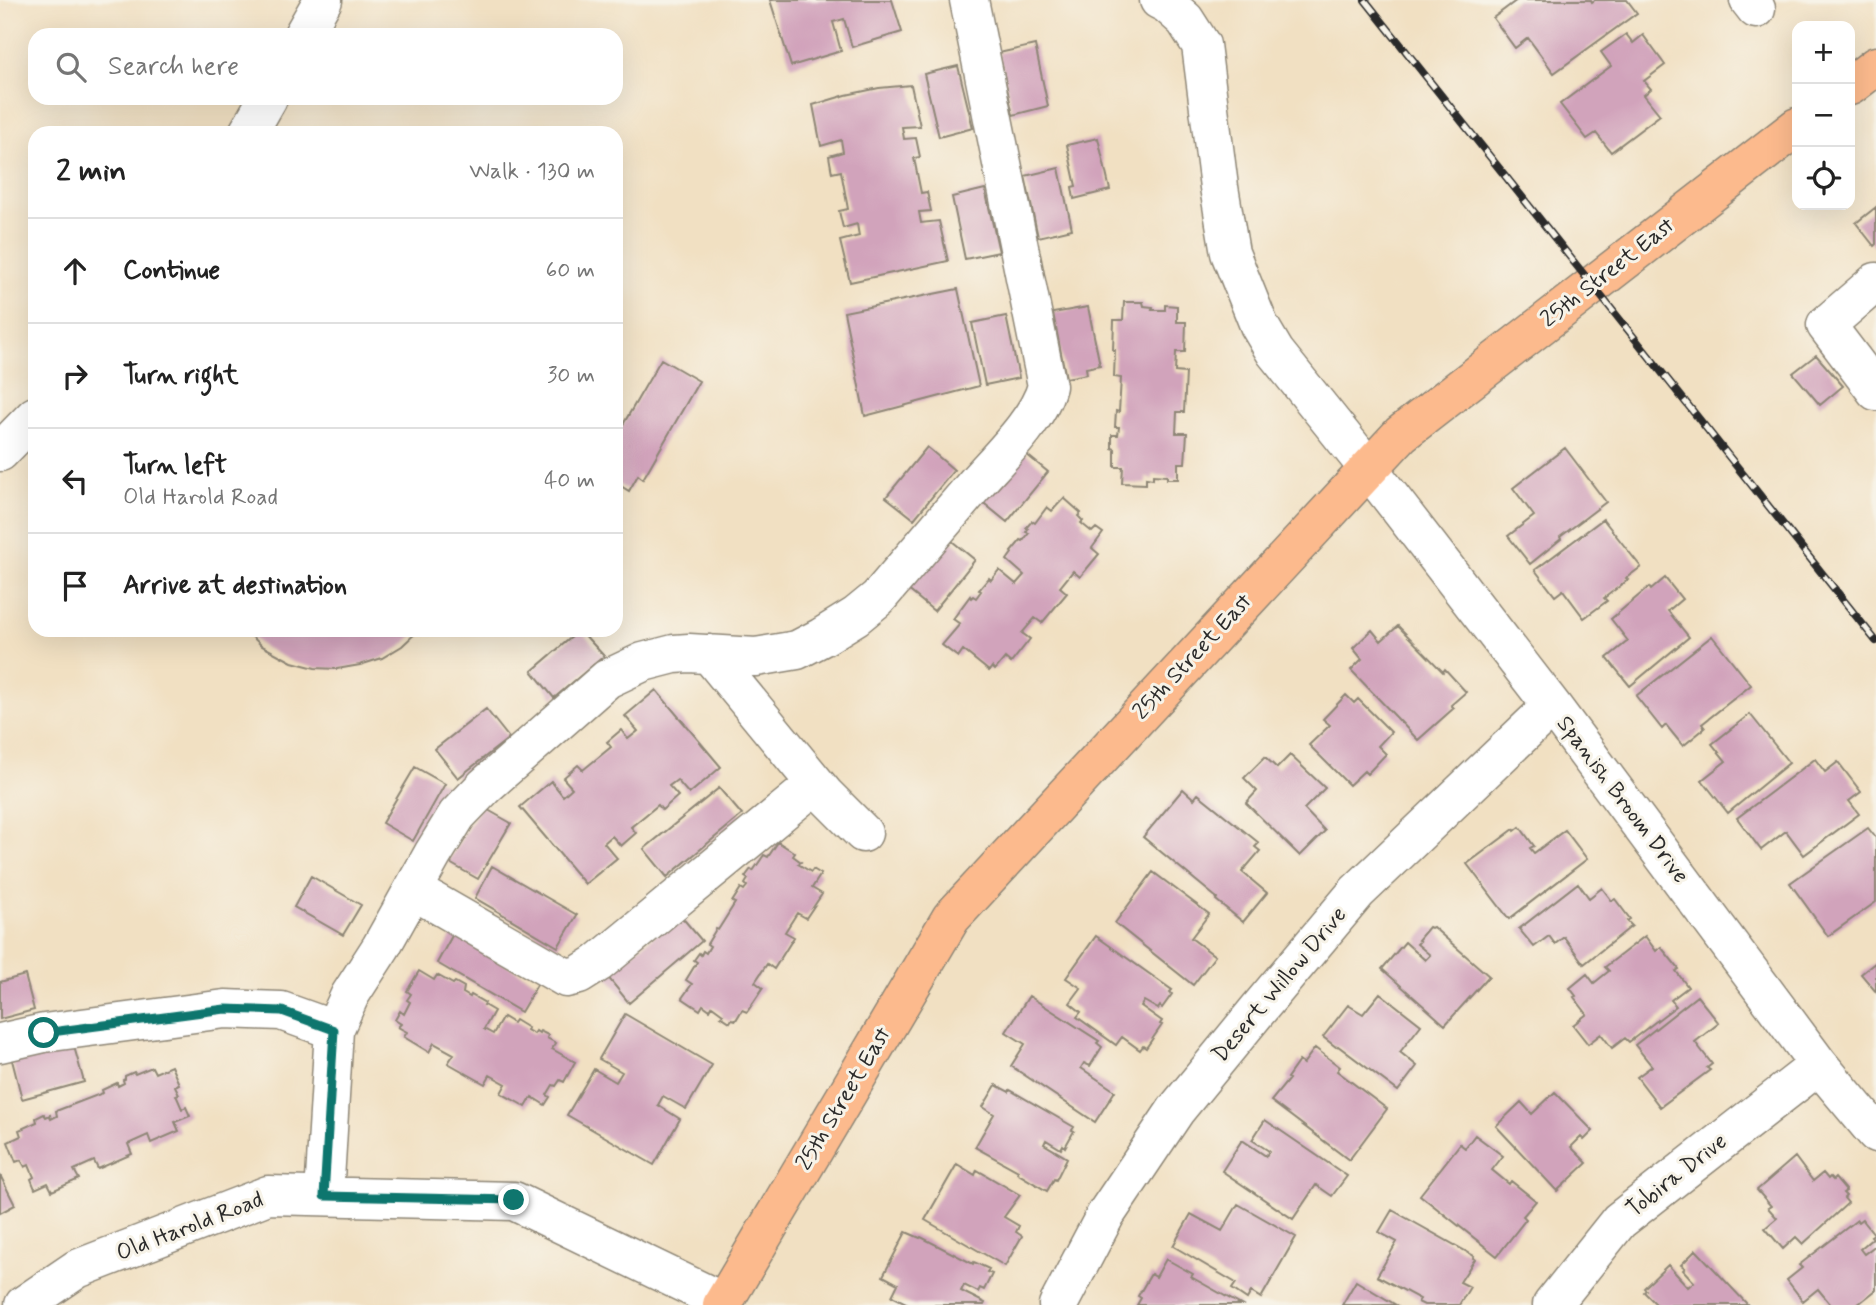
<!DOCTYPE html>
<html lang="en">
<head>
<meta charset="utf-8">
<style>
  body { margin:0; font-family:Mynerve,sans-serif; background:#f6f6f6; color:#222 }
  .controls { position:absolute; right:21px; top:21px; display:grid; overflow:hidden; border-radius:14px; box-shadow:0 7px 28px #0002 }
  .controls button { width:63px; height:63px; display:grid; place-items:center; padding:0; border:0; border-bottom:2px solid #e0e0e0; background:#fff; color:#222; font:35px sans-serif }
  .stop { position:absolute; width:21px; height:21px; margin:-16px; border:5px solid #0f766e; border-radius:50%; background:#fff }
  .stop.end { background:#0f766e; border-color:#fff; box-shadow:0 2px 7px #0008 }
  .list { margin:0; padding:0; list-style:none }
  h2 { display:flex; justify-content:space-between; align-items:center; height:91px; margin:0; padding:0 28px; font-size:30px }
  h2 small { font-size:23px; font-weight:400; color:#767676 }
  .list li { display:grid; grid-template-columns:46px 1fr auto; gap:21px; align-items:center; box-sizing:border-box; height:105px; padding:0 28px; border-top:2px solid #e0e0e0 }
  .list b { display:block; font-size:26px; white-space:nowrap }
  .list p { margin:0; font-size:23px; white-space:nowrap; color:#767676 }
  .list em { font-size:23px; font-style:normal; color:#767676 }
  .icon { flex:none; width:38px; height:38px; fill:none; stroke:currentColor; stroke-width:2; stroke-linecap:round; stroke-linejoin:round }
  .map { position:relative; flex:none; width:1876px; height:1305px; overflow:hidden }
  .search { position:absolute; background:#fff; box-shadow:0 7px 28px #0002; left:28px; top:28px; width:595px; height:77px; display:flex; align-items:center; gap:18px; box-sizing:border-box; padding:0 24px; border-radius:21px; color:#767676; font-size:26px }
  .panel { position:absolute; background:#fff; box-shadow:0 7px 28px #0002; left:28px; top:126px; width:595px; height:511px; border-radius:21px }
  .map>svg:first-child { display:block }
  .building { fill:#d1a3bb }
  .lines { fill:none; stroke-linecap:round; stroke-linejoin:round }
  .minor-casing { stroke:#8e8676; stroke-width:41 }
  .major-casing { stroke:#8e8676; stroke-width:41 }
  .minor { stroke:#fff; stroke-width:38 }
  .major { stroke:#fcba8d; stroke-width:38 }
  .rail-casing { stroke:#2b2b2b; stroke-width:8 }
  .rail { stroke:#f7f3e8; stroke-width:5; stroke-dasharray:16; stroke-linecap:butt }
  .route { stroke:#0f766e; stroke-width:9 }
  .labels { text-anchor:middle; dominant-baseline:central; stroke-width:6; stroke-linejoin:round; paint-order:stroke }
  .street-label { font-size:23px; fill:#2b2b2b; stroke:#f7f3e8 }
</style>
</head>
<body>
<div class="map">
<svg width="1876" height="1305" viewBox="0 0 1876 1305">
  <rect width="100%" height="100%" fill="#f7f3e8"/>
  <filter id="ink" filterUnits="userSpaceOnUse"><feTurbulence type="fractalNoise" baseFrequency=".0143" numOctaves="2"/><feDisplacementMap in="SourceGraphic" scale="14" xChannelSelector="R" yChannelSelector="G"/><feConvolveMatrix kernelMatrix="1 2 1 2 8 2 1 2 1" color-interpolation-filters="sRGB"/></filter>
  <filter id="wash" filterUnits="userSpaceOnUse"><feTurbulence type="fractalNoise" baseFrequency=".00686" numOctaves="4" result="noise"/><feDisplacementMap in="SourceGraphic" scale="28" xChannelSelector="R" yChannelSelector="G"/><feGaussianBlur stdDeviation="1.57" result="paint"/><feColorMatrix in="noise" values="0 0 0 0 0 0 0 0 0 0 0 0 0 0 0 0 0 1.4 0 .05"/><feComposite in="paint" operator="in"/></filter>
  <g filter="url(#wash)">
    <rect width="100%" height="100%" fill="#f1e0c2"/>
    <g id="blocks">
      <path class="building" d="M770,0H892L902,32L852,47L844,19L833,22L841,51L791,66Z
        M1517,0H1591L1592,2L1595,0H1627L1637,13L1554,73L1528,38L1515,48L1493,18Z
        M1626,34L1633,43L1643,35L1665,65L1644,81L1651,89L1644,95L1660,115L1611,152L1596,133L1587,139L1560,104L1611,66L1601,52Z
        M1035,45L1048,106L1013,115L999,53Z
        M958,66L973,128L939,137L924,74Z
        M911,85L920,126L902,127L904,139L916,138L920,157L914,158L921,193L927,192L931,211L919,212L921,223L939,221L948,261L850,282L840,241L859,236L857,224L843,228L839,211L848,209L841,171L832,173L829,156L843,152L841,140L821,146L813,105L846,95L879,88Z
        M1098,138L1110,190L1074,199L1072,187L1076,186L1067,145Z
        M1059,168L1072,229L1038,237L1025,176Z
        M985,189L999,252L965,259L952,197Z
        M1876,207V244L1874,246L1856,223Z
        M958,289L979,386L865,416L844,312Z
        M1124,302H1143L1144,306L1153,307L1152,310H1165V305L1177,306V322H1186L1185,352H1176L1175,372L1186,373L1184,412H1177L1176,433H1187L1185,463H1178V479H1167V476L1153,475V479L1146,478V484L1122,483L1123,467H1115V449L1112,448V435H1118L1119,427H1115L1116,411L1119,412L1121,378L1114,377L1115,350H1113L1114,320H1123Z
        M1088,307L1100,365L1086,368L1087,374L1066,378L1053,313Z
        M1006,316L1019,378L985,385L972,323Z
        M1816,355L1843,386L1820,405L1793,373Z
        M661,359L699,381L643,479L638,475L629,491L616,483V425L621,428Z
        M927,447L954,470L914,519L886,497Z
        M1565,448L1606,502L1560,537L1561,539L1530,564L1508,536L1534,516L1513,488Z
        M1021,450L1048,472L1007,522L980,500Z
        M1064,498L1081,513L1078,516L1083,521L1081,523L1092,532L1096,528L1103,533L1092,548L1099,554L1080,577L1073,571L1060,587L1067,593L1042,623L1035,618L1022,633L1030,639L1011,663L1005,658L995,670L992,667L989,671L963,650L958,657L942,645L960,624L953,619L970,596L971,598L973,596L976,598L981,591L979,590L989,578L991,580L999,570L1016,584L1024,575L1007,560L1012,553L1011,552L1021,540L1023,541L1029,533L1026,532L1028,529L1026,528L1032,521L1035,523L1047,507L1052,511Z
        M1603,519L1641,567L1626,578L1628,580L1604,598L1607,601L1584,618L1563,590L1555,596L1535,570Z
        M947,537L975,560L934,611L906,588Z
        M1665,578L1682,599L1668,611L1689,637L1630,686L1607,658L1628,641L1611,619L1649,587L1651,590Z
        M1398,626L1443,672L1445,669L1466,692L1451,705L1454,708L1418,740L1351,670L1362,659L1353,648L1372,630L1381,641Z
        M245,630H419L402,646L382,658L360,665L337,669L315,668L292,662L262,646Z
        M580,630L604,656L554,698L532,671Z
        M1712,636L1751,685L1702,724L1705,728L1683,746L1666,725L1662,729L1636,696Z
        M656,690L721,767L689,794L677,780L669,786L678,796L662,810L658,805L631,827L636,833L621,846L612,836L604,843L617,858L585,884L520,807L551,781L563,796L572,788L563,778L578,765L583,770L611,747L607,742L621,730L628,739L638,731L625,716Z
        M1346,695L1354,703L1358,699L1391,732L1378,746L1386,754L1367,774L1364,771L1349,785L1309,745L1330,725L1323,719Z
        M486,709L509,738L458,778L435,749Z
        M1750,714L1789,763L1728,813L1702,780L1726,761L1712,744Z
        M1290,755L1325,788L1304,809L1325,831L1300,856L1246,803L1257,791L1244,778L1265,757L1277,768Z
        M1815,759L1825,772L1838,762L1861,792L1849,801L1859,814L1804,855L1786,831L1761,850L1737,818Z
        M415,767L445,784L413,841L382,823Z
        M719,788L742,815L667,877L644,849Z
        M1183,789L1194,799L1198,794L1259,843L1255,847L1260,851L1242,872L1267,893L1243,922L1216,900L1217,898L1143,837Z
        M481,806L511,823L478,879L448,862Z
        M1520,827L1534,846L1530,848L1534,853L1565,830L1587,859L1509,919L1467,864L1514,829L1515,831Z
        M1868,828L1876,838V902L1828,936L1790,883Z
        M778,842L795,853L793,856L801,862L798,864L811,872L813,869L821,874L812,888L822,894L806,918L797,913L785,932L794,937L774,969L767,964L755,982L763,988L747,1012L742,1010L736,1020L732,1019L730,1022L721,1016L723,1014L712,1006L710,1010L703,1005L700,1010L682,998L692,984L686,980L697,962L694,960L699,953L701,955L703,951L706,953L710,946L707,944L716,929L718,930L735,903L732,902L741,888L744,890L747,886L745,884L748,879L745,877L751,869L753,871L764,855L768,857Z
        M492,866L577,915L558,947L475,898Z
        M1153,872L1209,914L1191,938L1215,956L1193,985L1115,923Z
        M311,876L361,905L343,935L294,907Z
        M1578,883L1589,898L1602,888L1612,901L1615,899L1630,919L1627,921L1632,926L1584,964L1564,937L1555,944L1549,936L1534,947L1519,929Z
        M680,915L702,941L629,1003L606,975Z
        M1429,927L1431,928L1433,927L1489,976L1445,1025L1382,969L1405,942L1425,960L1430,955L1417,944L1420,941L1418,940Z
        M453,934L538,983L521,1012L437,963Z
        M1096,936L1172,990L1170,992L1172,994L1162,1008L1160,1006L1158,1009L1144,1001L1141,1006L1162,1021L1160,1024L1162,1025L1146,1048L1143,1046L1140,1050L1122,1037L1116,1045L1077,1017L1081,1012L1070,1003L1081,988L1066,978Z
        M1645,936L1656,951L1661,947L1679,969L1676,971L1688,987L1671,1000L1676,1006L1629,1042L1625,1038L1612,1048L1601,1034L1588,1044L1573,1025L1587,1014L1574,997L1576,996L1570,988L1587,974L1594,983L1609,971L1605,967Z
        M1876,962V992L1861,974Z
        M419,971L434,980L437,975L453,984L455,982L464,987L463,993L470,997L471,995L485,1003L484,1005L494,1011L484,1029L493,1034L503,1017L513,1023L515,1020L528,1028L527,1030L534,1034L536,1031L539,1033L540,1031L548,1035L547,1038L556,1043L552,1049L575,1062L564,1082L560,1080L556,1086L553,1085L547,1095L550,1097L545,1105L532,1097L526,1107L501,1093L506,1084L490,1075L485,1084L448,1063L454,1054L434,1043L429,1052L404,1037L407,1032L398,1027L401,1024L395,1020L400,1011L404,1014L410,1002L407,1000L411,994L407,991Z
        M25,975L34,1010L0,1019V982Z
        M1380,993L1421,1025L1400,1052L1417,1066L1398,1091L1338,1046L1336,1047L1323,1037L1348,1005L1363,1014Z
        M1029,996L1099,1041L1097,1043L1102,1047L1090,1066L1084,1063L1081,1068L1115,1091L1095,1122L1011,1066L1025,1044L1006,1032Z
        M1697,996L1719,1023L1695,1042L1712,1064L1707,1068L1710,1070L1660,1107L1637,1077L1652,1066L1635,1045Z
        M625,1014L712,1065L686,1109L663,1096L658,1105L680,1119L654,1165L567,1115L594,1069L616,1082L622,1072L599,1059Z
        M73,1043L84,1082L22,1099L12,1060Z
        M1315,1048L1340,1067L1337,1071L1387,1109L1349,1160L1271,1101L1289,1079L1287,1078L1299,1061L1303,1064Z
        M171,1066L179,1084L175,1086L179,1094L176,1095L182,1109L186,1107L190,1116L175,1122L179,1131L151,1143L148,1135L128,1144L132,1154L98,1169L94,1161L74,1170L79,1179L52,1191L48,1183L35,1189L31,1179L34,1177L29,1165L25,1167L21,1160L16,1162L8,1142L21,1136L19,1130L37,1122L36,1118L44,1114L46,1117L50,1115L51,1119L57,1116L56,1111L103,1093L102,1090L117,1083L118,1086L124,1083L123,1080L125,1079V1076L134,1072L135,1074L152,1067L155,1073Z
        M996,1085L1009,1092L1010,1090L1074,1127L1072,1130L1074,1131L1065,1147L1063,1145L1061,1149L1046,1140L1044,1144L1067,1158L1056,1180L1054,1179L1047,1191L1017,1173L1018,1171L975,1147L994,1114L983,1107Z
        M1555,1092L1593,1131L1584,1140L1581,1137L1571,1147L1587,1163L1557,1191L1496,1126L1521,1102L1532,1114Z
        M1265,1120L1347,1176L1332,1196L1316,1185L1293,1219L1222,1171L1242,1140L1266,1156L1269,1151L1252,1140Z
        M1475,1135L1503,1156L1492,1170L1509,1184L1511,1181L1536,1201L1523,1216L1526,1219L1497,1256L1420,1195L1460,1144L1465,1148Z
        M1795,1157L1813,1181L1823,1173L1828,1179L1830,1177L1833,1180L1835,1178L1846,1191L1843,1193L1846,1196L1844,1198L1848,1203L1803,1244L1796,1237L1783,1249L1765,1228L1777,1218L1768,1208L1771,1206L1757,1190Z
        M957,1164L975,1175L977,1170L1020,1195L1004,1217L1019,1226L1016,1232L1022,1236L1005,1266L925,1220Z
        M0,1175L15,1205L0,1213Z
        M1238,1204L1296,1237L1261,1298L1251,1292L1247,1299L1232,1289L1236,1283L1173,1246L1191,1214L1222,1231Z
        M1392,1210L1474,1256L1473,1258L1475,1259L1460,1282L1470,1287L1459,1305H1424L1418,1302L1420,1299L1377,1276L1397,1242L1379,1232Z
        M1862,1219L1874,1234L1871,1236L1873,1238L1860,1249L1864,1254L1876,1245V1290L1857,1305H1831L1818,1289L1803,1301L1787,1280L1802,1268L1799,1265L1857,1220L1858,1222Z
        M906,1232L920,1238L921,1237L973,1264L974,1262L989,1269L987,1272L992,1274L984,1290L980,1288L978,1292L964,1285L961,1291L985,1303L984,1305H910L892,1296L898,1284L883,1276Z
        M1696,1250L1748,1305H1657L1644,1292L1646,1290L1644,1288L1668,1265L1688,1287L1694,1282L1683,1270L1685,1268L1681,1265Z
        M1166,1259L1193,1274L1191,1277L1241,1305H1137L1141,1298L1138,1296L1151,1274L1156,1277Z
        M1356,1281L1396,1305H1342Z"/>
    </g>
  </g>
  <g filter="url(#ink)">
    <use href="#blocks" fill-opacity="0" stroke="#8e8676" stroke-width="2"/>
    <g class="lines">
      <defs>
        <path id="minor" d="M1159,0L1167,4L1185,20L1201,45L1219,187L1230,253L1259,325L1275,352L1368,468L1552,706L1819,1065L1876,1133
          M1749,0L1756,9
          M303,35L323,0
          M248,133L268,98
          M1876,282L1826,325L1876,391
          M0,452L35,416
          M709,654L825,795
          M413,890L566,978L579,975L598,963L805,793L813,790L825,795L863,833
          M0,1043L44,1033L225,1009L281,1011L334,1030
          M324,1196L334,1030L350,995L381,947L433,854L457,815L485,786L607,679L643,662L674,654L689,653L756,657L797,650L822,637L856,616L878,598C911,559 944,521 977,482C1000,456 1038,420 1047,386L969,0
          M24,1305L77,1269L268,1195L514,1201L723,1302
          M1058,1305L1106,1214L1176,1110L1257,1011L1357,892L1552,706
          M1552,1305L1619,1221L1819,1065"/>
        <path id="major" d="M1850,86L1876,66
          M722,1305L951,918L1401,434L1797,127"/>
      </defs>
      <use href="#minor" class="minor-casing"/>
      <use href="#major" class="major-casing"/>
      <use href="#minor" class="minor"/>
      <use href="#major" class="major"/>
      <defs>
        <path id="rail" d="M1365,0L1876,641"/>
      </defs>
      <use href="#rail" class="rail-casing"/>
      <use href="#rail" class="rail"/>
    </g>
  </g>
  <g class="lines" filter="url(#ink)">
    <path class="route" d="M44,1033L225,1009L282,1011L334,1030L324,1196L514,1200"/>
  </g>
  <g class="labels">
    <g class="street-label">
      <text transform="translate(1608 273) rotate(-38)">25th Street East</text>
      <text transform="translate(1193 657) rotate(-47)">25th Street East</text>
      <text transform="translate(1622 800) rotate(53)">Spanish Broom Drive</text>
      <text transform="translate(1280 985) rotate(-50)">Desert Willow Drive</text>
      <text transform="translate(844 1099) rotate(-59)">25th Street East</text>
      <text transform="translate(1677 1176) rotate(-38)">Tobira Drive</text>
      <text transform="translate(190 1227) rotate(-21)">Old Harold Road</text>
    </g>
  </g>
</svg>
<div class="controls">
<button>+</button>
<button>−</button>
<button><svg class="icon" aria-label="locate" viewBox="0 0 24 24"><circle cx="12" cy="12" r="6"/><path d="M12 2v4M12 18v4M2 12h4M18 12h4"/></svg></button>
</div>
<div class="stop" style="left:44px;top:1033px"></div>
<div class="stop end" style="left:514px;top:1200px"></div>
<div class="search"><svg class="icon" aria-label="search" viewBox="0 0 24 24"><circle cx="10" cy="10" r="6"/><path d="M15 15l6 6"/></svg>Search here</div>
<section class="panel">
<h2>2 min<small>Walk · 130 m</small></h2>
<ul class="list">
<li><svg class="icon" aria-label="ahead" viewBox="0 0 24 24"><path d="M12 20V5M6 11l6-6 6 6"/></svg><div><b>Continue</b></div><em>60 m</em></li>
<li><svg class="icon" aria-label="right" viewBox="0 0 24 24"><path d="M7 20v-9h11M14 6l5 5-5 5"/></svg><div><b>Turn right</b></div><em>30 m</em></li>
<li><svg class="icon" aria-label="left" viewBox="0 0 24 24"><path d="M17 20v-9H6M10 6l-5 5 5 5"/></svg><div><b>Turn left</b><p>Old Harold Road</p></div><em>40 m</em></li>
<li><svg class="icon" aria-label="arrive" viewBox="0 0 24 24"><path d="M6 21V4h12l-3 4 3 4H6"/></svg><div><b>Arrive at destination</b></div></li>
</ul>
</section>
</div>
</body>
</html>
